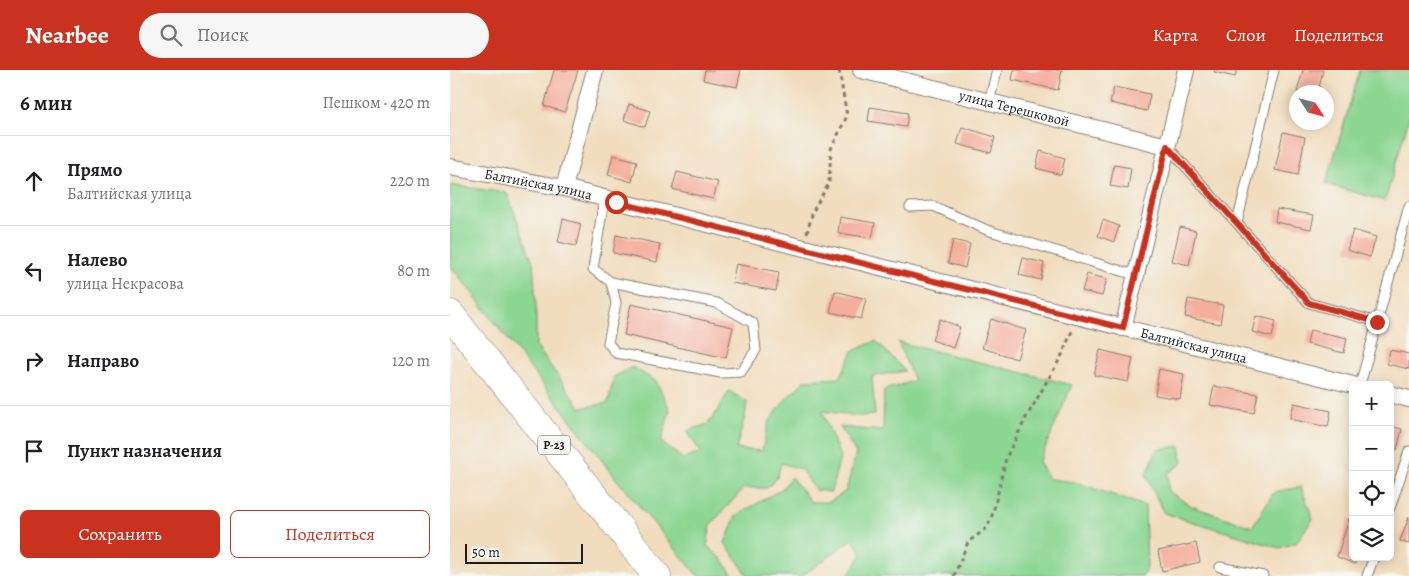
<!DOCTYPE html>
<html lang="ru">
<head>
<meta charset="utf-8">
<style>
  body { margin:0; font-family:Alegreya,serif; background:#f6f6f6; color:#202124 }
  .controls { position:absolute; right:15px; bottom:15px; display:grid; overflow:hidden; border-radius:8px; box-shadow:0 2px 12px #0003 }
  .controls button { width:45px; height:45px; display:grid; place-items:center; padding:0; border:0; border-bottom:1px solid #e0e0e0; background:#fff; color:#202124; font:25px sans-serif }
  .compass { position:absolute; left:839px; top:15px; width:45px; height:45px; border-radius:50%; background:#fff; box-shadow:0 2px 12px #0003; rotate:126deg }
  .scale { position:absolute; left:15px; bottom:12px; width:118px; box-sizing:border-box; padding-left:5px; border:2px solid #1c1c1c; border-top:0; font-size:14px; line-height:18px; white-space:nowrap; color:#1c1c1c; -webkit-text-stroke:4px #f6f6f2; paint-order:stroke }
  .stop { position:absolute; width:15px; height:15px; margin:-11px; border:4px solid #c8321e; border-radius:50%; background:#fff }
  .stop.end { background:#c8321e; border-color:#fff; box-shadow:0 1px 5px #0008 }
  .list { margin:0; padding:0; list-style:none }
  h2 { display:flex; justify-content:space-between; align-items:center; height:65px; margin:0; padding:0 20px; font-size:21px }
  h2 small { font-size:16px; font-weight:400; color:#757577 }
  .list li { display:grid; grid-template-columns:32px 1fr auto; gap:15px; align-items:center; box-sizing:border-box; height:90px; padding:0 20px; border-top:1px solid #e0e0e0 }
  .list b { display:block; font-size:19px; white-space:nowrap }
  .list p { margin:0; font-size:16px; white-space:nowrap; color:#757577 }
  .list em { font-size:16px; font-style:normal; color:#757577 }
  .actions { display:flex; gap:10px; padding:15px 20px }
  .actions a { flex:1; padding:11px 0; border:1px solid #c8321e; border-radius:8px; text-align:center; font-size:18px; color:#c8321e }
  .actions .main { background:#c8321e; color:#fff }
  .icon { flex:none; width:28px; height:28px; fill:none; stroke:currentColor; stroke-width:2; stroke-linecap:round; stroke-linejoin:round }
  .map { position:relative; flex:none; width:959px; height:506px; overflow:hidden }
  header { display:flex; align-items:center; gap:30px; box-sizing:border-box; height:70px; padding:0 25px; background:#c8321e; color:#fff }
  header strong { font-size:24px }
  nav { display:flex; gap:28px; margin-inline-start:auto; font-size:18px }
  .search { width:350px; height:45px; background:#f6f6f6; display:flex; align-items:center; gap:12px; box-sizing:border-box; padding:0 18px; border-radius:28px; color:#757577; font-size:19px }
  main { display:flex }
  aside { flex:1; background:#fff }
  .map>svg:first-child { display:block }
  .green { fill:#8bd692; stroke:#547957 }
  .building { fill:#f5ad9c }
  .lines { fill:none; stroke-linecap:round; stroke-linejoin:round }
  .service-casing { stroke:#867c6d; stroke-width:11 }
  .minor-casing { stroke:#867c6d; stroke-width:18 }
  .trunk-casing { stroke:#867c6d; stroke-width:29 }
  .path { stroke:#867c6d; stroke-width:3; stroke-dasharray:4 4; stroke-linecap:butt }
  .service { stroke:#fff; stroke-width:9 }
  .minor { stroke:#fff; stroke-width:16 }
  .trunk { stroke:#fff; stroke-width:28 }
  .route { stroke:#c8321e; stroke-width:6 }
  .labels { text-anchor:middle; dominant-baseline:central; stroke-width:4; stroke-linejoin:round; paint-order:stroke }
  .shield { fill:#f6f6f2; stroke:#5d5d5c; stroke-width:1 }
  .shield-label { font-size:12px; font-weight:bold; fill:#1c1c1c }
  .street-label { font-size:14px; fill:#1c1c1c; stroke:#f6f6f2 }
</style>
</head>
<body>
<header>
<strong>Nearbee</strong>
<div class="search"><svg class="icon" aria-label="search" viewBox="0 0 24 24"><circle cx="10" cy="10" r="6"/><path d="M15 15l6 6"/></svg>Поиск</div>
<nav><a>Карта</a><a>Слои</a><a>Поделиться</a></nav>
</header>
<main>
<aside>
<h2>6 мин<small>Пешком · 420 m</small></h2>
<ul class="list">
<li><svg class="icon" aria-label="ahead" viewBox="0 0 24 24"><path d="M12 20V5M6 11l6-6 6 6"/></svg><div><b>Прямо</b><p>Балтийская улица</p></div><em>220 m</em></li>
<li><svg class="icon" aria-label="left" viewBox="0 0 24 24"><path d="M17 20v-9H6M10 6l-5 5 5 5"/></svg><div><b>Налево</b><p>улица Некрасова</p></div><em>80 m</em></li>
<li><svg class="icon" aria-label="right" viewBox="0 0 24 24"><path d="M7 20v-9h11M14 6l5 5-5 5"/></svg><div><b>Направо</b></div><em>120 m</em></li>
<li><svg class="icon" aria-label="arrive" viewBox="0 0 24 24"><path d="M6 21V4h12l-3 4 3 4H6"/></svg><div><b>Пункт назначения</b></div></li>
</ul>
<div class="actions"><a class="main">Сохранить</a><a>Поделиться</a></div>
</aside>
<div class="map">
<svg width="959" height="506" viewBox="0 0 959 506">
  <rect width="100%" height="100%" fill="#f6f6f2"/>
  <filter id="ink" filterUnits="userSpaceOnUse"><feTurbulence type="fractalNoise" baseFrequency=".02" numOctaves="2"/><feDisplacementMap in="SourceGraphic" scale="10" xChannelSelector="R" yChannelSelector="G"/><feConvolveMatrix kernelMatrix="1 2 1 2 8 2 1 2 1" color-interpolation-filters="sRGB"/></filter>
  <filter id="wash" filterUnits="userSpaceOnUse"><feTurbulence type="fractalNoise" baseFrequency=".0096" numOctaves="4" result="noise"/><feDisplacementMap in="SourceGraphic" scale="20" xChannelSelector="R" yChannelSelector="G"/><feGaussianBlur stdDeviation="1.12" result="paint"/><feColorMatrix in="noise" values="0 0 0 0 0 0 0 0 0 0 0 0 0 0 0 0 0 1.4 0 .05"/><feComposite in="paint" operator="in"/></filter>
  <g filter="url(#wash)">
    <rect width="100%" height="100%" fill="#f1ddbe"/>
    <path class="green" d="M910,0H959V48L935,131L876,114Z
      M0,115L57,123L83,192L86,233V276L131,338L158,333L164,307L182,297L206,311L220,340L211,372L233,389L251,383L237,361L258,354L266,343L279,321L297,332L295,346L286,379L312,381L319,352L336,329L355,310L390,308L403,281L426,271L455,301L422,306L425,345L410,346L372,341L390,387L381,422L365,420L351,399L331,393L327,408L317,418H294L261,454L257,476L273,490L283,506H248L168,411L0,195Z
      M448,272L622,315L589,392L599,409L625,412L695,436L697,498L693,506H398L412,484L403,469L352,506H298L275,473L286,446L333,418L341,407L361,432H379L396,421L406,383L390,357L433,361L434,320L464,311Z
      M730,376L733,393L718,403V421L741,436L802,457L824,422L851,417L863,449L846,473L829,478L714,443L696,406L707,379Z"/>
    <g id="blocks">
      <path class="building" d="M104,0H128L115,42L94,36Z
        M255,0H291L287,17L253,10Z
        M564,0H612L608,20L562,10Z
        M765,0H787L785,7L764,2Z
        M853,0H873L868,22H847Z
        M664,17L700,24L697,41L660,33Z
        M179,34L200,41L195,57L174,50Z
        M420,37L458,43L456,57L418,51Z
        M512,57L545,67L541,83L507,74Z
        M833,62L855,67L848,105L825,100Z
        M590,81L615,88L611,105L586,98Z
        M163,85L187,91L182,112L158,105Z
        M664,95L681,98L678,119L660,116Z
        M227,102L268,112L263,129L222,119Z
        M827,139L864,145L861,159L825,152Z
        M390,147L425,153L422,168L388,163Z
        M113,149L131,154L126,176L108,172Z
        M653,150L669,156L664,172L648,166Z
        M730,157L746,161L739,195L722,191Z
        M903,160L926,167L920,187L897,180Z
        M166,165L210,174L207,192L163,183Z
        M503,170L520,174L515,198L498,193Z
        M573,188L594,193L591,210L569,205Z
        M286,194L329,202L326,221L282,213Z
        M637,204L657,209L652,226L632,221Z
        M385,221L416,229L411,249L380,242Z
        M738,229L773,235L770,254L735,247Z
        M181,234L283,257L276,288L174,265Z
        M806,246L826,251L822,267L802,262Z
        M490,249L510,257L503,278L482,270Z
        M541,249L576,260L567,289L532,278Z
        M860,260L897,268L894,283L857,274Z
        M650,280L683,288L678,312L644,305Z
        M940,280L959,284V299L937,294Z
        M709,299L734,304L730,329L705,325Z
        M764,316L808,324L804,343L760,335Z
        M844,333L881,341L878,357L840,349Z
        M940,356L952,359L947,380L940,379Z
        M959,447V474L950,471Z
        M899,449L903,450V487H907L905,494L887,487Z
        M746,473L750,492L712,501L708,481Z"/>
    </g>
  </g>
  <g filter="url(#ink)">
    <use href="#blocks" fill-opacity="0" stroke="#867c6d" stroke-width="1"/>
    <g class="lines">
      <defs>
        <path id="service" d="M539,32L547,0
          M717,76L859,233L927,252
          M154,129L143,199L161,212L166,233L158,273L166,283L271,303L291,302L306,280L303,253L267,233L161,212
          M460,137L483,136L537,160L685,205
          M787,153L824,0
          M910,315L959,136
          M940,438L959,381
          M770,497L813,506
          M917,506L924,487"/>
        <g id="minor">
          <path id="s1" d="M411,0L717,76"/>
          <path id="s2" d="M0,97L114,118L903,315"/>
          <path d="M114,118L145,0"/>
          <path d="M673,258L736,0"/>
          <path d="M940,324L959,329"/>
        </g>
        <path id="trunk" d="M0,244L207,506"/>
      </defs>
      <use href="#service" class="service-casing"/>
      <use href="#minor" class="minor-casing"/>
      <use href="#trunk" class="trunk-casing"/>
      <path class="path" d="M357,163L363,141L379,113L381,79L397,46L389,0
        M504,506L518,472L537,458L543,443L556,388L576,348L612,285L622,261"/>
      <use href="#service" class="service"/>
      <use href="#minor" class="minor"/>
      <use href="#trunk" class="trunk"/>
    </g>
  </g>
  <g class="lines" filter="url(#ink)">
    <path class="route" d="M166,132L673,258L717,76L859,233L927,252"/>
  </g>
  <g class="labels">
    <rect class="shield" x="88" y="365.5" width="32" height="19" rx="4"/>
    <g class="shield-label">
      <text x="104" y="375">Р-23</text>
    </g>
    <g class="street-label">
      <text stroke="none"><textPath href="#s1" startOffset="158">улица Терешковой</textPath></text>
      <text stroke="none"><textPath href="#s2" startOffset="90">Балтийская улица</textPath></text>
      <text stroke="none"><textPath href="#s2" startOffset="765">Балтийская улица</textPath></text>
    </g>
  </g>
</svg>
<div class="controls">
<button>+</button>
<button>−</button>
<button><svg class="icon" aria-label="locate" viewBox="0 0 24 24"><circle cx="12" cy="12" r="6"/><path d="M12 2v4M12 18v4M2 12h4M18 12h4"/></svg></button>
<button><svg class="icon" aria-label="layers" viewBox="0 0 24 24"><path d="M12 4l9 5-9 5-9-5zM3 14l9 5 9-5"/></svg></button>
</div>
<svg class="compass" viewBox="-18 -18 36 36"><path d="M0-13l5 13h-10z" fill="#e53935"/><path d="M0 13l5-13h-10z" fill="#757577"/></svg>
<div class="scale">50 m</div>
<div class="stop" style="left:166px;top:132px"></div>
<div class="stop end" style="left:927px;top:252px"></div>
</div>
</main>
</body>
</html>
